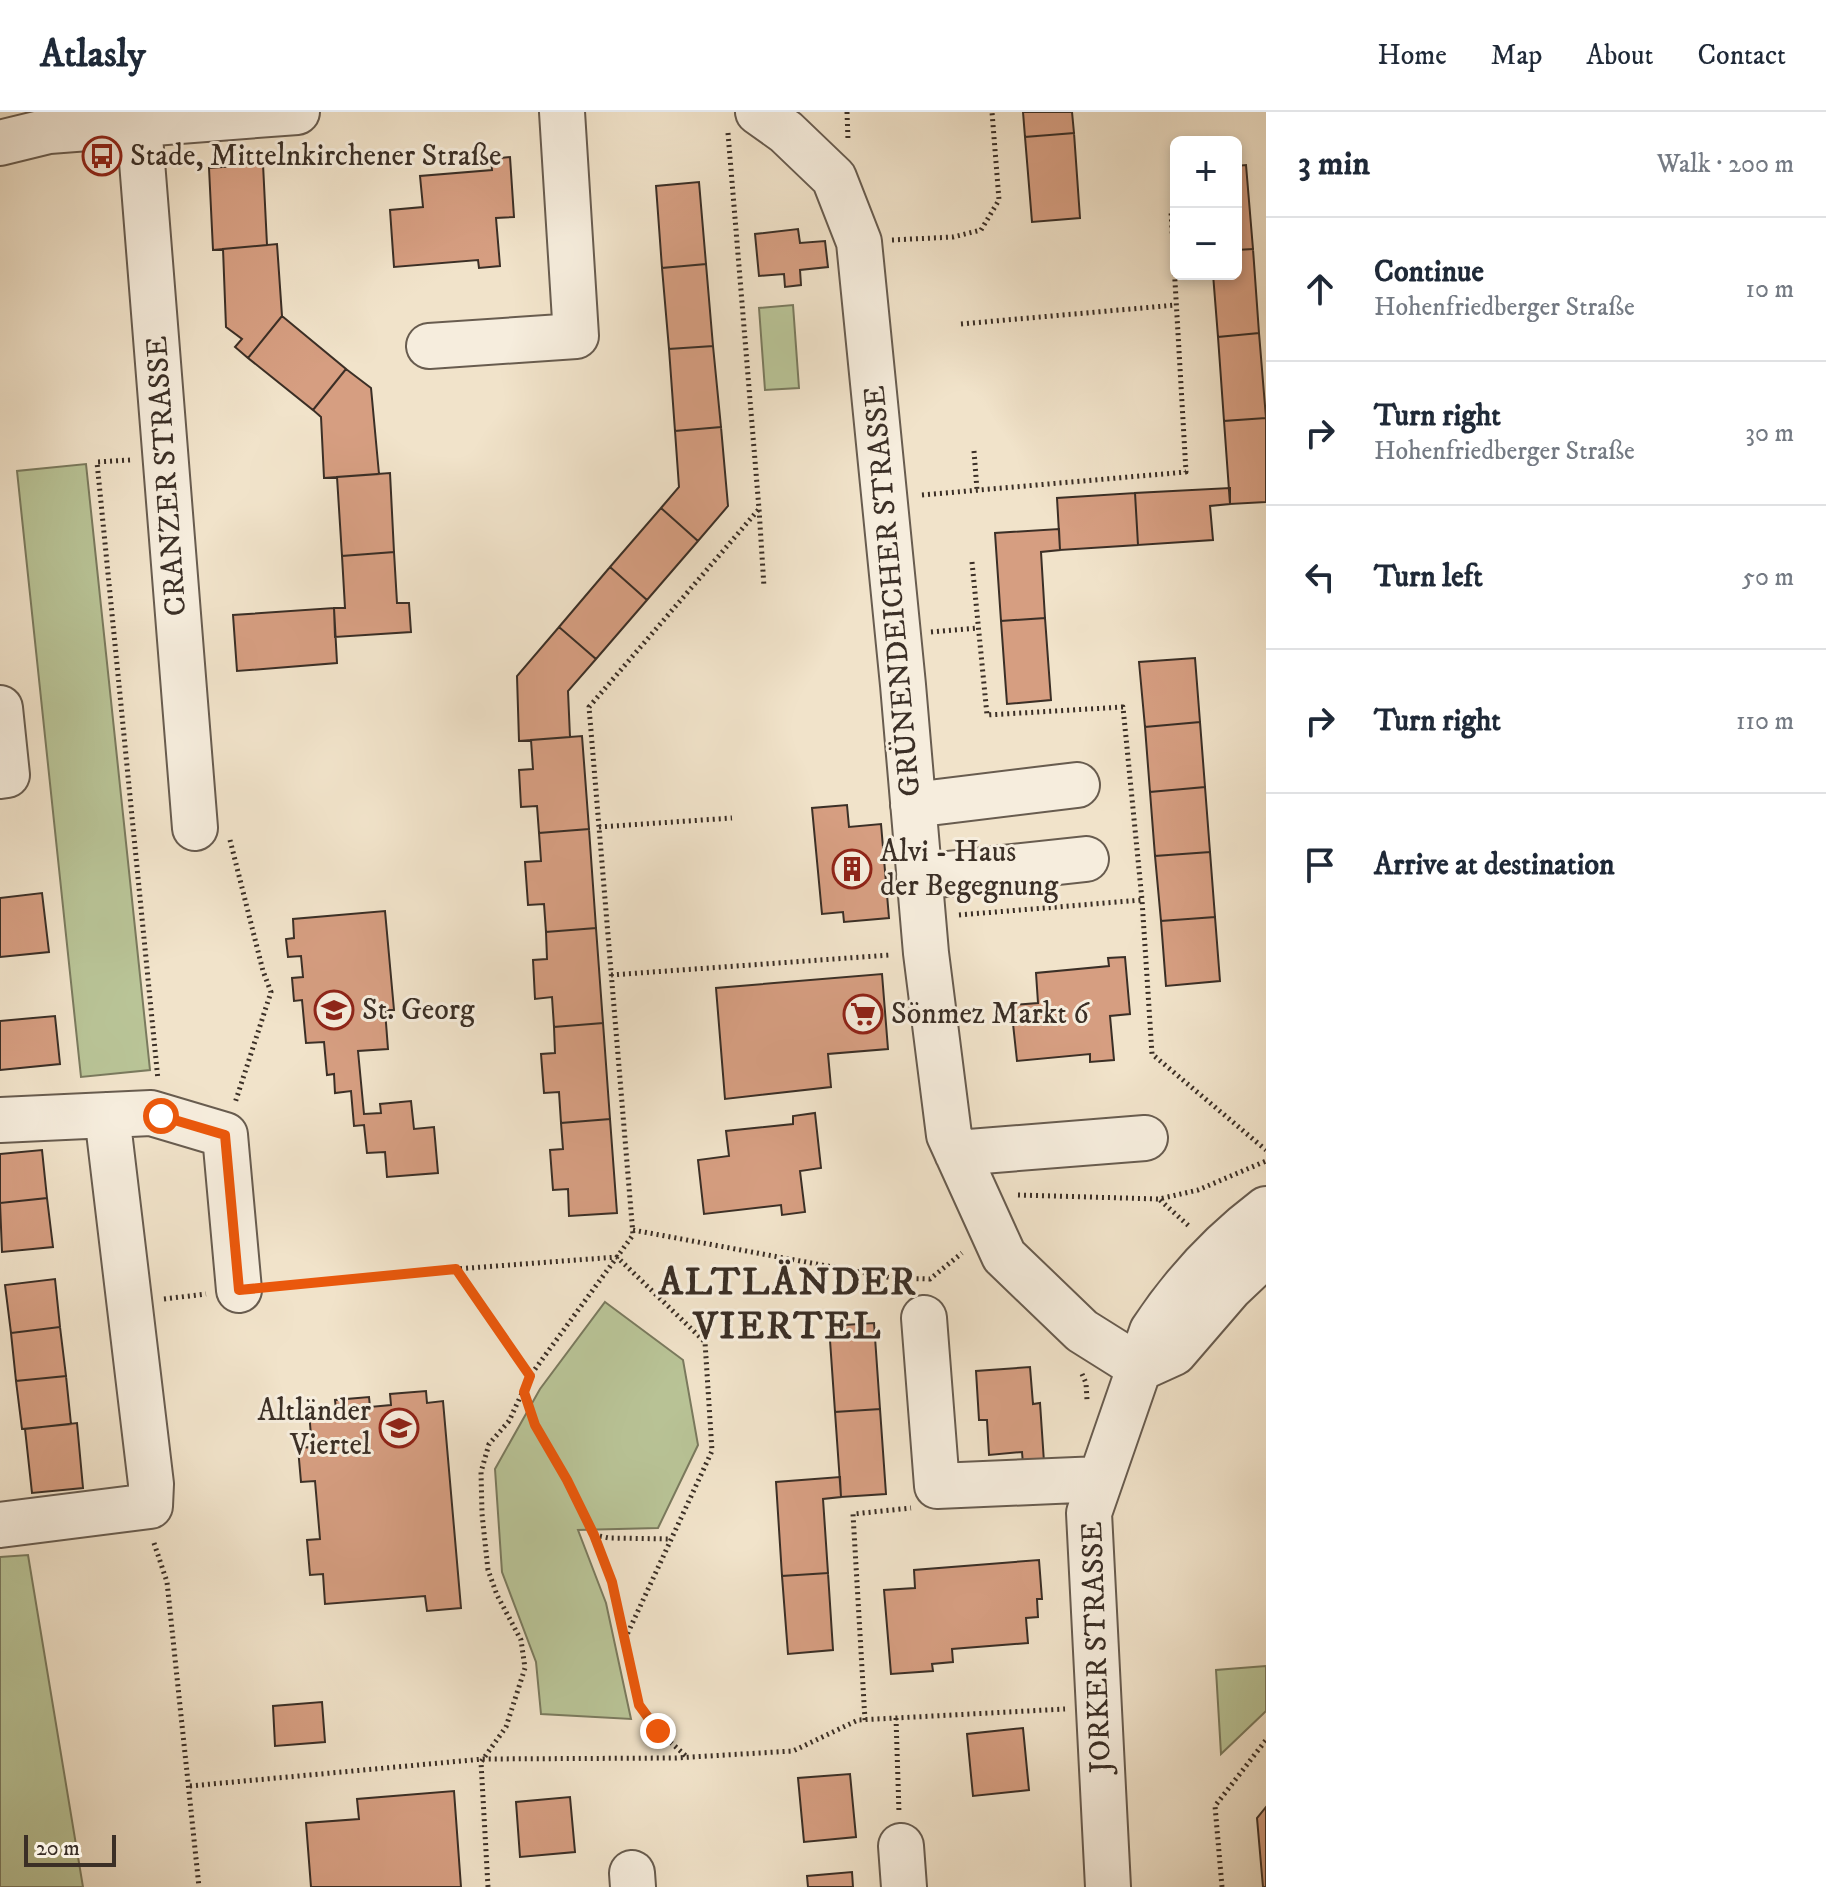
<!DOCTYPE html>
<html lang="en">
<head>
<meta charset="utf-8">
<style>
  body { margin:0; font-family:"IM FELL DW Pica",serif; background:#f2f2f3; color:#1f2937 }
  .controls { position:absolute; right:24px; top:24px; display:grid; overflow:hidden; border-radius:12px; box-shadow:0 4px 12px #0003 }
  .controls button { width:72px; height:72px; display:grid; place-items:center; padding:0; border:0; border-bottom:2px solid #e0e1e3; background:#fff; color:#1f2937; font:40px sans-serif }
  .scale { position:absolute; left:24px; bottom:20px; width:92px; box-sizing:border-box; padding-left:8px; border:4px solid #3b2f26; border-top:0; font-size:22px; line-height:28px; white-space:nowrap; color:#3b2f26; -webkit-text-stroke:6px #f6eddd; paint-order:stroke }
  .stop { position:absolute; width:24px; height:24px; margin:-18px; border:6px solid #ea580c; border-radius:50%; background:#fff }
  .stop.end { background:#ea580c; border-color:#fff; box-shadow:0 2px 8px #0008 }
  .list { margin:0; padding:0; list-style:none }
  h2 { display:flex; justify-content:space-between; align-items:center; height:104px; margin:0; padding:0 32px; font-size:34px }
  h2 small { font-size:26px; font-weight:400; color:#747a83 }
  .list li { display:grid; grid-template-columns:52px 1fr auto; gap:24px; align-items:center; box-sizing:border-box; height:144px; padding:0 32px; border-top:2px solid #e0e1e3 }
  .list b { display:block; font-size:30px; white-space:nowrap }
  .list p { margin:0; font-size:26px; white-space:nowrap; color:#747a83 }
  .list em { font-size:26px; font-style:normal; color:#747a83 }
  .icon { flex:none; width:44px; height:44px; fill:none; stroke:currentColor; stroke-width:2; stroke-linecap:round; stroke-linejoin:round }
  .map { position:relative; flex:none; width:1266px; height:1775px; overflow:hidden }
  header { display:flex; align-items:center; gap:48px; box-sizing:border-box; height:112px; padding:0 40px; background:#fff; border-bottom:2px solid #e0e1e3 }
  header strong { font-size:38px }
  nav { display:flex; gap:44px; margin-inline-start:auto; font-size:28px }
  main { display:flex }
  aside { flex:1; background:#fff }
  .map>svg:first-child { display:block }
  .green { fill:#b9c497; stroke:#7a7a5e; stroke-width:2 }
  .building { fill:#d69e81; stroke:#3b2f26; stroke-width:2 }
  .lines { fill:none; stroke-linecap:round; stroke-linejoin:round }
  .minor-casing { stroke:#685c4f; stroke-width:48 }
  .path { stroke:#3b2f26; stroke-width:5; stroke-dasharray:2 4; stroke-linecap:butt }
  .minor { stroke:#f6eddd; stroke-width:44 }
  .route { stroke:#ea580c; stroke-width:10 }
  .labels { text-anchor:middle; dominant-baseline:central; stroke-width:6; stroke-linejoin:round; paint-order:stroke }
  .poi-label { font-size:30px; fill:#3b2f26; stroke:#f6eddd; text-anchor:start }
  .street-label { font-size:30px; fill:#3b2f26; stroke:#f6eddd }
  .district-label { font-size:38px; font-weight:bold; letter-spacing:2px; fill:#3b2f26; stroke:#f6eddd }
</style>
</head>
<body>
<header>
<strong>Atlasly</strong>
<nav><a>Home</a><a>Map</a><a>About</a><a>Contact</a></nav>
</header>
<main>
<div class="map">
<svg width="1266" height="1775" viewBox="0 0 1266 1775">
  <rect width="100%" height="100%" fill="#f1e3ca"/>
  <filter id="stains"><feTurbulence type="fractalNoise" baseFrequency=".0025" numOctaves="4"/><feColorMatrix values="0 0 0 0 .2 0 0 0 0 .09 0 0 0 0 .02 0 0 0 .5 -.17"/></filter>
  <radialGradient id="worn" r=".72"><stop offset=".6" stop-color="#630" stop-opacity="0"/><stop offset="1" stop-color="#630" stop-opacity=".3"/></radialGradient>
  <path class="green" d="M793,193L799,276L765,278L759,196Z
    M86,352L150,958L81,965L17,359Z
    M605,1190L683,1248L698,1333L658,1416L578,1418L606,1491L631,1607L541,1602L536,1550L502,1460L495,1357L540,1277Z
    M28,1443L83,1775H0V1445Z
    M1266,1554V1599L1221,1642L1216,1558Z"/>
  <path class="building" d="M1023,0H1072L1074,21L1025,25Z
    M1074,21L1080,106L1032,110L1025,25Z
    M510,45L514,105L496,106L500,154L479,156L478,148L394,155L390,98L423,95L420,64L492,58L491,47Z
    M263,52L267,133L213,138L209,56Z
    M1246,53L1253,137L1236,138V54Z
    M699,70L706,152L662,156L656,74Z
    M798,117L800,131L825,129L828,155L800,158L801,173L785,175L784,162L759,164L755,122Z
    M277,132L282,204L248,246L235,235L242,227L226,215L223,137Z
    M1253,137L1259,221L1218,225L1213,162H1236V138Z
    M706,152L713,234L669,237L662,156Z
    M282,204L346,257L313,298L248,246Z
    M1259,221L1266,306L1224,309L1218,225Z
    M713,234L721,315L675,319L669,237Z
    M346,257L371,276L379,362L324,366L321,305L313,298Z
    M1266,306V390L1230,392L1224,309Z
    M721,315L728,394L698,429L661,396L679,375L675,319Z
    M390,361L394,440L342,444L337,365Z
    M1230,376V392L1210,394L1213,428L1138,433L1135,381Z
    M1135,381L1138,433L1060,438L1057,386Z
    M661,396L698,429L647,488L610,455Z
    M1059,417L1060,438L1041,440L1045,506L1001,509L995,421Z
    M394,440L397,491H409L411,520L335,525L334,496H345L342,444Z
    M610,455L647,488L596,547L559,515Z
    M334,496L337,551L237,559L233,503Z
    M1045,506L1051,588L1007,592L1001,509Z
    M559,515L596,547L568,579L570,625L519,629L517,564Z
    M1195,546L1200,610L1145,615L1139,550Z
    M1200,610L1205,675L1150,680L1145,615Z
    M582,624L589,717L539,721L537,694L521,695L519,658L533,657L531,628Z
    M1205,675L1210,740L1155,744L1150,680Z
    M847,693L849,715L881,712L889,806L844,810L843,800L822,802L812,696Z
    M589,717L596,816L546,820L544,792L528,793L525,750L541,749L539,721Z
    M1210,740L1215,805L1161,809L1155,744Z
    M42,781L49,840L0,845V786Z
    M385,799L394,898H385L388,937L358,939L364,1002L381,1001L380,992L411,989L414,1017L434,1015L438,1061L387,1065L385,1040L367,1041L364,1013L354,1014L351,979L335,981L334,962L327,963L324,930L306,931L302,888L294,889L292,866L303,865L301,844L288,845L286,827L294,826L293,807Z
    M1215,805L1220,869L1166,874L1161,809Z
    M596,816L603,911L554,915L552,885L535,887L533,848L547,847L546,820Z
    M1125,845L1130,902L1110,904L1114,948L1090,950V942L1017,949L1011,893L1038,891L1036,861L1109,854L1108,846Z
    M882,862L888,937L828,942L831,975L725,987L716,876Z
    M55,904L60,952L0,958V909Z
    M603,911L610,1007L561,1011L559,980L544,981L541,942L555,941L554,915Z
    M815,1001L821,1056L800,1059L805,1100L782,1103L781,1093L704,1102L698,1048L729,1044L726,1019L793,1012V1004Z
    M610,1007L617,1101L569,1104L568,1077L553,1078L550,1038L563,1037L561,1011Z
    M42,1038L47,1086L0,1091V1042Z
    M47,1086L53,1135L2,1140L0,1091Z
    M55,1167L60,1215L11,1221L5,1173Z
    M874,1211L880,1297L835,1300L829,1214Z
    M60,1215L66,1264L16,1269L11,1221Z
    M1030,1255L1033,1292L1040,1291L1044,1350L1023,1352L1022,1340L989,1343L987,1308H979L976,1259Z
    M66,1264L71,1312L22,1317L16,1269Z
    M426,1279L427,1291L443,1289L461,1496L427,1499L425,1484L325,1492L323,1462L310,1463L307,1428L320,1427L315,1369L301,1370L298,1336L312,1335L309,1300L336,1298L335,1288L369,1285L370,1295L391,1293L390,1282Z
    M880,1297L886,1382L841,1385L835,1300Z
    M77,1311L83,1376L32,1381L25,1317Z
    M840,1365L841,1385L823,1387L828,1461L782,1464L776,1370Z
    M1039,1448L1042,1487H1037L1038,1505L1026,1506L1028,1531L952,1537L953,1550L932,1552L933,1559L891,1562L884,1478L915,1476L914,1458Z
    M828,1461L833,1538L788,1542L782,1464Z
    M322,1590L325,1630L275,1634L273,1594Z
    M1023,1616L1029,1678L973,1684L967,1622Z
    M850,1662L856,1725L804,1730L798,1666Z
    M454,1679L461,1775H311L306,1711L359,1707L357,1687Z
    M570,1685L575,1740L520,1745L516,1690Z
    M1266,1695V1775H1263L1257,1706Z
    M852,1760L853,1775H808L807,1764Z"/>
  <g class="lines">
    <defs>
      <path id="minor" d="M758,0L786,20L834,66L859,130L903,573L926,841L949,1023L1004,1144L1082,1219L1141,1256
        M139,12L195,716
        M0,31L49,19L297,0
        M429,234L576,224L562,0
        M0,596L7,663L0,664
        M913,693L1077,673
        M919,765L1086,747
        M0,1008L151,1001L225,1023L239,1178
        M957,1041L1145,1026
        M924,1206L937,1374L1100,1367
        M1141,1256L1174,1241L1230,1176L1266,1142
        M0,1413L150,1394L151,1372L107,1003
        M901,1734L904,1775
        M632,1761L633,1775
        M1108,1775L1089,1401L1152,1219C1183,1172 1221,1131 1266,1097"/>
    </defs>
    <use href="#minor" class="minor-casing"/>
    <path class="path" d="M847,0L848,28
      M728,21L759,397L764,475
      M892,128L953,125L981,118L999,88L992,0
      M961,212L1176,193
      M974,339L977,378
      M130,348L97,350L158,968
      M922,383L1186,360L1171,100
      M972,450L987,603L1123,595L1142,788L1152,942L1266,1038
      M931,520L978,516
      M599,715L732,706
      M230,728L263,859L271,880L235,991
      M959,803L1142,788
      M611,863L890,843
      M1018,1083L1159,1087L1198,1078L1266,1049
      M1160,1088L1191,1116
      M633,1118L892,1166L930,1167L962,1141
      M456,1157L530,1264
      M275,1175L456,1157L617,1145L705,1230L712,1339L625,1527
      M164,1187L206,1182
      M1082,1262L1086,1271L1087,1288
      M524,1281L535,1313L567,1368L594,1423L612,1470L639,1593L658,1619L687,1645
      M594,1423L609,1426L671,1427
      M154,1431L167,1470L199,1775
      M896,1606L899,1701
      M865,1608L853,1402L911,1396
      M190,1674L483,1647L675,1646L793,1639L858,1608L1065,1597
      M488,1775L481,1650L506,1615L525,1556L521,1528L497,1483L488,1458L482,1402L481,1360L489,1332L509,1309L530,1264L633,1123L589,595L759,397
      M1222,1775L1215,1694L1266,1628"/>
    <use href="#minor" class="minor"/>
  </g>
  <g class="lines">
    <path class="route" d="M161,1004L225,1023L239,1178L456,1157L530,1264L524,1280L535,1313L567,1368L594,1423L612,1470L639,1593L658,1619"/>
  </g>
  <defs>
    <symbol id="bus-ring" viewBox="-11 -11 22 22"><circle r="9.5" fill="#f6eddd" stroke="#8f2418" stroke-width="1.5"/><path d="M-5-6H5V4H4V6H2V4H-2V6H-4V4H-5ZM-3.5-4V0h7V-4ZM-3.5 1.2v1.5H-2V1.2ZM2 1.2v1.5H3.5V1.2Z" fill="#8f2418"/></symbol>
    <symbol id="building-ring" viewBox="-11 -11 22 22"><circle r="9.5" fill="#f6eddd" stroke="#8f2418" stroke-width="1.5"/><path d="M-4-6H4V6H1V3H-1V6H-4ZM-2.5-4.3h1.7v1.8h-1.7ZM.8-4.3h1.7v1.8H.8ZM-2.5-1h1.7V.8h-1.7ZM.8-1h1.7V.8H.8Z" fill="#8f2418"/></symbol>
    <symbol id="school-ring" viewBox="-11 -11 22 22"><circle r="9.5" fill="#f6eddd" stroke="#8f2418" stroke-width="1.5"/><path d="M0-5L7-2L0 1L-7-2ZM-4 1L0 2.5L4 1V4Q0 6-4 4Z" fill="#8f2418"/></symbol>
    <symbol id="supermarket-ring" viewBox="-11 -11 22 22"><circle r="9.5" fill="#f6eddd" stroke="#8f2418" stroke-width="1.5"/><path d="M-6-5.5h2.5l.6 2H6L4.5 2H-2.5L-4.4-4H-6ZM-1.5 3.2a1.3 1.3 0 1 0 .1 0ZM3 3.2a1.3 1.3 0 1 0 .1 0Z" fill="#8f2418"/></symbol>
  </defs>
  <g fill-rule="evenodd">
    <use href="#bus-ring" x="80" y="22" width="44" height="44"/>
    <use href="#building-ring" x="830" y="735" width="44" height="44"/>
    <use href="#school-ring" x="312" y="876" width="44" height="44"/>
    <use href="#supermarket-ring" x="841" y="880" width="44" height="44"/>
    <use href="#school-ring" x="377" y="1294" width="44" height="44"/>
  </g>
  <g class="labels">
    <g class="poi-label">
      <text x="130" y="44">Stade, Mittelnkirchener Straße</text>
      <text x="880" y="740">Alvi - Haus<tspan x="880" dy="34">der Begegnung</tspan></text>
      <text x="362" y="898">St. Georg</text>
      <text x="891" y="902">Sönmez Markt 6</text>
      <text x="371" y="1299" text-anchor="end">Altländer<tspan x="371" dy="34">Viertel</tspan></text>
    </g>
    <g class="street-label">
      <text transform="translate(167 364) rotate(-94)">CRANZER STRASSE</text>
      <text transform="translate(893 479) rotate(-95)">GRÜNENDEICHER STRASSE</text>
      <text transform="translate(1097 1535) rotate(-92)">JORKER STRASSE</text>
    </g>
    <g class="district-label">
      <text x="788" y="1171">ALTLÄNDER<tspan x="788" dy="44">VIERTEL</tspan></text>
    </g>
  </g>
  <rect width="100%" height="100%" filter="url(#stains)"/>
  <rect width="100%" height="100%" fill="url(#worn)"/>
</svg>
<div class="controls">
<button>+</button>
<button>−</button>
</div>
<div class="scale">20 m</div>
<div class="stop" style="left:161px;top:1004px"></div>
<div class="stop end" style="left:658px;top:1619px"></div>
</div>
<aside>
<h2>3 min<small>Walk · 200 m</small></h2>
<ul class="list">
<li><svg class="icon" aria-label="ahead" viewBox="0 0 24 24"><path d="M12 20V5M6 11l6-6 6 6"/></svg><div><b>Continue</b><p>Hohenfriedberger Straße</p></div><em>10 m</em></li>
<li><svg class="icon" aria-label="right" viewBox="0 0 24 24"><path d="M7 20v-9h11M14 6l5 5-5 5"/></svg><div><b>Turn right</b><p>Hohenfriedberger Straße</p></div><em>30 m</em></li>
<li><svg class="icon" aria-label="left" viewBox="0 0 24 24"><path d="M17 20v-9H6M10 6l-5 5 5 5"/></svg><div><b>Turn left</b></div><em>50 m</em></li>
<li><svg class="icon" aria-label="right" viewBox="0 0 24 24"><path d="M7 20v-9h11M14 6l5 5-5 5"/></svg><div><b>Turn right</b></div><em>110 m</em></li>
<li><svg class="icon" aria-label="arrive" viewBox="0 0 24 24"><path d="M6 21V4h12l-3 4 3 4H6"/></svg><div><b>Arrive at destination</b></div></li>
</ul>
</aside>
</main>
</body>
</html>
